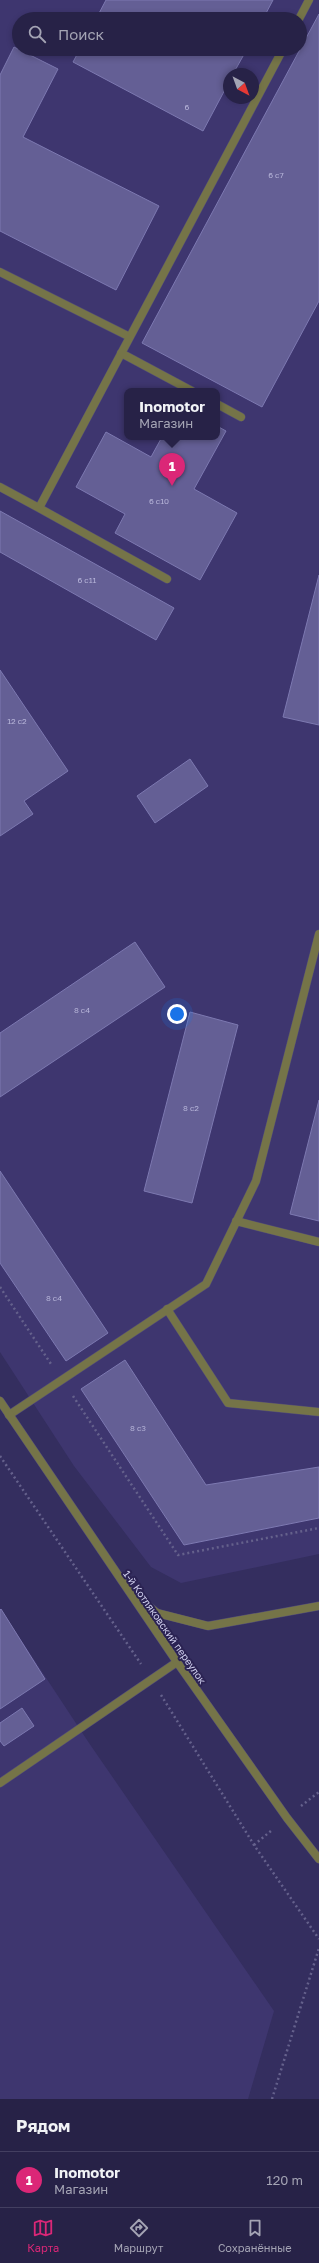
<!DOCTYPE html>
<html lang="ru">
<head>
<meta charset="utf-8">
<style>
  body { margin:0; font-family:"Golos Text",sans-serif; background:#332f52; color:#f1f3f6 }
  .compass { position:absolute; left:223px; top:68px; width:36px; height:36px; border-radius:50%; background:#272247; box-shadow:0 2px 6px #0003; rotate:139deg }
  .you { position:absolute; left:177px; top:1014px; width:14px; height:14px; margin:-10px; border:3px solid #fff; border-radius:50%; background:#1a73e8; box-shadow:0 0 0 6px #1a73e833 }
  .badge { display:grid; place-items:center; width:26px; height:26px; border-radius:50%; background:#db2777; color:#fff; font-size:13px; font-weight:700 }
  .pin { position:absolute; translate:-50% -33px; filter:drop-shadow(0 1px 2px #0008) }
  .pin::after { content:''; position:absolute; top:21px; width:14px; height:12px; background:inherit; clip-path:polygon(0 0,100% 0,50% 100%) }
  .popup { position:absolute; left:124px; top:388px; width:96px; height:52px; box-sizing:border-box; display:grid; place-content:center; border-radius:8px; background:#272247; filter:drop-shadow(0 1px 3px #0005); font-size:13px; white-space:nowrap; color:#a4a4b4 }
  .popup b { font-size:15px; color:#f1f3f6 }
  .popup::after { content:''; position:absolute; left:50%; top:100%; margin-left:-8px; border:8px solid transparent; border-top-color:#272247 }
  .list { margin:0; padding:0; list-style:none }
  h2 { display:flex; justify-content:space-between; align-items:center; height:52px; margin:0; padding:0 16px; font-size:17px }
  h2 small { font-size:13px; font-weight:400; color:#a4a4b4 }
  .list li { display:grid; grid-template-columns:26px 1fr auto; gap:12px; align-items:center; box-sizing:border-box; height:56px; padding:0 16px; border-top:1px solid #433f60 }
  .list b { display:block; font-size:15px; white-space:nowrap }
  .list p { margin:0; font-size:13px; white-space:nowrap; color:#a4a4b4 }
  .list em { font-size:13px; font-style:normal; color:#a4a4b4 }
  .icon { flex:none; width:22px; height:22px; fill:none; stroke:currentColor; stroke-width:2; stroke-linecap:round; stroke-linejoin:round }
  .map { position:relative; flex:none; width:319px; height:2099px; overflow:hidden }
  .search { position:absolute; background:#272247; box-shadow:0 2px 6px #0003; left:12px; right:12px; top:12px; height:44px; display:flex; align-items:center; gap:10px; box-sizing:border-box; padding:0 14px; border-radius:22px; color:#a4a4b4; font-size:15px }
  .sheet { height:108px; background:#272247 }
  nav { display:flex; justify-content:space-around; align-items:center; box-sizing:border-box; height:56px; border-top:1px solid #433f60; background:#272247; font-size:11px; color:#a4a4b4 }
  nav a { display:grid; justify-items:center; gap:2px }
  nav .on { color:#db2777 }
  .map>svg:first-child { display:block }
  .built { fill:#3e366f; fill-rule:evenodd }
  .building { fill:#645f95; stroke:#7d79b1 }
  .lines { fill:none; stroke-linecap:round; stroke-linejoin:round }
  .service-casing { stroke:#504b79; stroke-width:9 }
  .tertiary-casing { stroke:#504b79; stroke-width:9 }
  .path { stroke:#65618c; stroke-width:2.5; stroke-dasharray:2 3; stroke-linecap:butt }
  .service { stroke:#757448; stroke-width:8 }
  .tertiary { stroke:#757448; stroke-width:8 }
  .labels { text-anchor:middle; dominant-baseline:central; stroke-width:4; stroke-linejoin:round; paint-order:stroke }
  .number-label { font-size:8px; fill:#b6b4d8 }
  .street-label { font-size:10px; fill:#d1d0ef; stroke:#2b2353 }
</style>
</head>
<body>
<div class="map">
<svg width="319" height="2099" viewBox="0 0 319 2099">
  <rect width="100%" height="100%" fill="#342e5f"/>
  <path class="built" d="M0,0H319V1554L181,1583L151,1567L74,1466L0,1352ZM19,19H300V49H19ZM229,74H253V98H229ZM127,391H217V437H127Z
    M0,1608L89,1743L274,2011L248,2099H0Z"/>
  <path class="building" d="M106,0H273L263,19H96Z
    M319,14V301L262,407L142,343Z
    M14,47L58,69L23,137L159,206L116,290L0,231V75Z
    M80,49H247L233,74H229V82L203,131L73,62Z
    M217,426L226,431L194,489L237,513L200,580L115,533L125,514L76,487L106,432L151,457L162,437H217Z
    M0,511L174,608L156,640L0,552Z
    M319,575V725L283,717Z
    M0,670L68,771L24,801L33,814L0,836Z
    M190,759L208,786L155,823L137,796Z
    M135,942L165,987L0,1097V1033Z
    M190,1012L238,1025L192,1203L144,1191Z
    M319,1100V1221L290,1214Z
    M0,1171L108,1333L66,1361L0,1263Z
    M125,1360L206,1485L319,1467V1518L184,1545L81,1389Z
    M1,1609L45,1679L0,1709V1610Z
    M22,1708L34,1726L4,1746L0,1741V1723Z"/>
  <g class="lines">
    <defs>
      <path id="service" d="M299,19L309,0
        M0,272L130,337
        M121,353L192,391
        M217,404L241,417
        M0,487L39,508
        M167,579L39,508L283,49
        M236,1221L319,1242
        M167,1309L228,1403L319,1412
        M9,1415L206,1284L256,1181L319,934
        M0,1783L177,1662"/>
      <path id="tertiary" d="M0,1401L177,1662L287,1818L319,1859
        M134,1594L157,1613L208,1626L319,1606"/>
    </defs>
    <use href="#service" class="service-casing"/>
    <use href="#tertiary" class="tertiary-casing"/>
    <path class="path" d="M0,1287L51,1364
      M73,1396L178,1555L319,1528
      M0,1456L141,1664
      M161,1695L254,1845L319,1939
      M301,1806L319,1792
      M254,1845L272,1830
      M272,2099L319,1948"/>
    <use href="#service" class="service"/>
    <use href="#tertiary" class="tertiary"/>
  </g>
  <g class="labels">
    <g class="number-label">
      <text x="187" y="107">6</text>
      <text x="276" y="175">6 с7</text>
      <text x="159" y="501">6 с10</text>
      <text x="87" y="580">6 с11</text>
      <text x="17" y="721">12 с2</text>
      <text x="82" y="1010">8 с4</text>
      <text x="191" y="1108">8 с2</text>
      <text x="54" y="1298">8 с4</text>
      <text x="138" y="1428">8 с3</text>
    </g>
    <g class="street-label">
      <text transform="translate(165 1627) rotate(55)">1-й Котляковский переулок</text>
    </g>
  </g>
</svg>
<svg class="compass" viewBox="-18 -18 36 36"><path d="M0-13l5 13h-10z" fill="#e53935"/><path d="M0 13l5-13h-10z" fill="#a4a4b4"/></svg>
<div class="you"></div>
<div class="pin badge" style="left:172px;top:486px">1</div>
<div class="popup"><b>Inomotor</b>Магазин</div>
<div class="search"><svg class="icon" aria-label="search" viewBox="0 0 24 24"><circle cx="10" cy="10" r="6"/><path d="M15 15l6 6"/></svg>Поиск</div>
</div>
<section class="sheet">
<h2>Рядом<small></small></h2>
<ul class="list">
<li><span class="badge">1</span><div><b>Inomotor</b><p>Магазин</p></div><em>120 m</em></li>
</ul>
</section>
<nav>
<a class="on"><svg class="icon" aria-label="map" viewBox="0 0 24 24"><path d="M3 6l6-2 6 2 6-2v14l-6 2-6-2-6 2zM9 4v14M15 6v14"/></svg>Карта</a>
<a><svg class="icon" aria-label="directions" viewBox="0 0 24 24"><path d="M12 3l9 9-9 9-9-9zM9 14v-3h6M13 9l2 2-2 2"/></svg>Маршрут</a>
<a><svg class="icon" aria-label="saved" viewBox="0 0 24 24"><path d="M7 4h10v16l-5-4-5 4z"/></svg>Сохранённые</a>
</nav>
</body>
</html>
